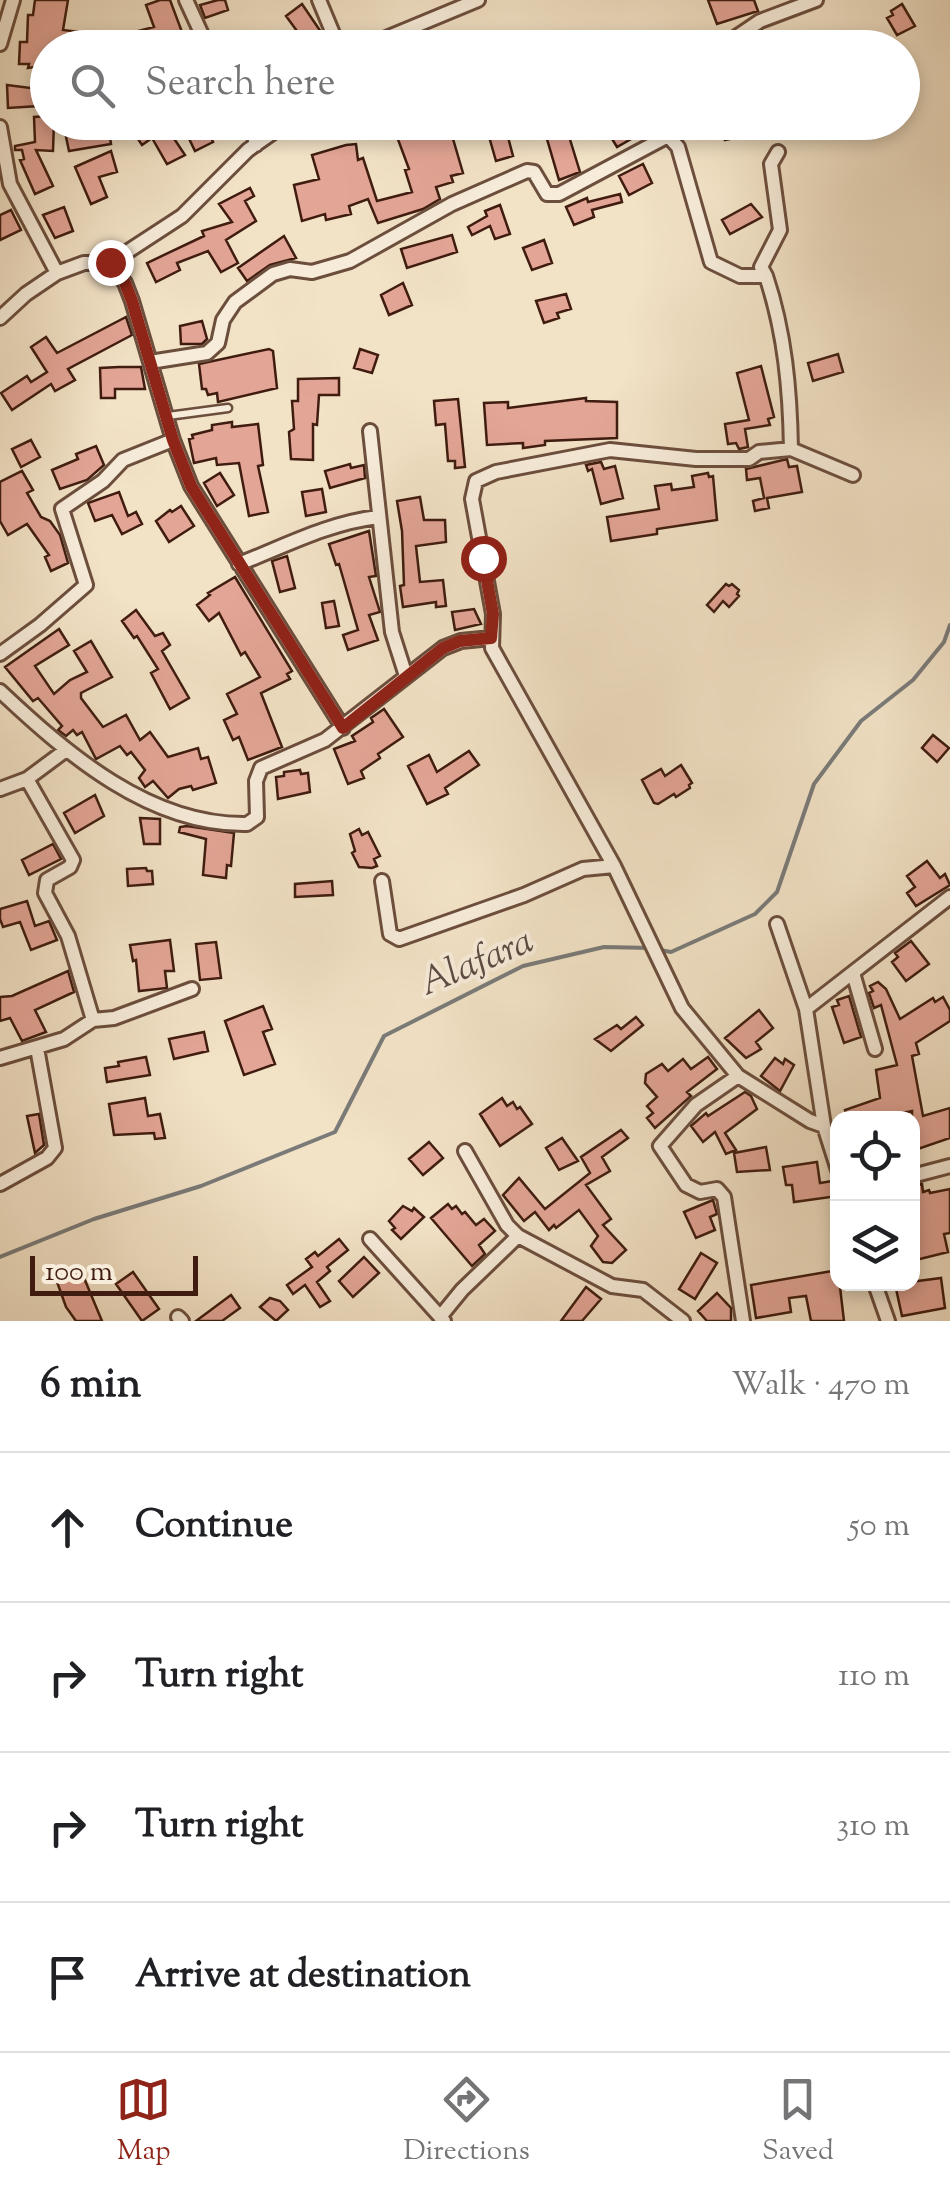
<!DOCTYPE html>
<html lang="en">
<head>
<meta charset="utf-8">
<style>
  body { margin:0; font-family:"Sorts Mill Goudy",serif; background:#f6f6f6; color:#202124 }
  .controls { position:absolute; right:30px; bottom:30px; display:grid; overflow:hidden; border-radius:20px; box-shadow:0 5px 15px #0003 }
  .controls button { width:90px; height:90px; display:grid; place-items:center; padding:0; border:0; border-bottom:2px solid #e0e0e0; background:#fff; color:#202124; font:50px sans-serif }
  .scale { position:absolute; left:30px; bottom:25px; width:168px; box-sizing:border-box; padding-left:10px; border:5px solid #3f1c0f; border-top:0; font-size:28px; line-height:35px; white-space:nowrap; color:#3f1c0f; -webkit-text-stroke:8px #f7ecda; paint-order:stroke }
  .stop { position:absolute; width:30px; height:30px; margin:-22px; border:8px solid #8f2418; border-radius:50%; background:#fff }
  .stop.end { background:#8f2418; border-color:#fff; box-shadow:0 2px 10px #0008 }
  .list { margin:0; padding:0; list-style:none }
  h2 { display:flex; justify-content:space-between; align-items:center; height:130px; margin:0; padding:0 40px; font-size:42px }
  h2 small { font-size:32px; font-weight:400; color:#757577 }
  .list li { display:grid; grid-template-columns:65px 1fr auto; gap:30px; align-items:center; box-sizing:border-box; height:150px; padding:0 40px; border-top:2px solid #e0e0e0 }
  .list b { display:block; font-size:38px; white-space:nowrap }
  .list em { font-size:32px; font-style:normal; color:#757577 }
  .icon { flex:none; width:55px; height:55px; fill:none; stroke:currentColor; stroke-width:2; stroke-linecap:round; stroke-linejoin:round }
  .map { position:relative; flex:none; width:950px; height:1321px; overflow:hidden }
  .search { position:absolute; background:#fff; box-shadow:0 5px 15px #0003; left:30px; right:30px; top:30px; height:110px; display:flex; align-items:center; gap:25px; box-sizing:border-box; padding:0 35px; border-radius:55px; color:#757577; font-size:38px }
  .sheet { height:730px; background:#fff }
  nav { display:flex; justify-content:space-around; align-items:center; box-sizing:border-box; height:140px; border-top:2px solid #e0e0e0; background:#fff; font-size:28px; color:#757577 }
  nav a { display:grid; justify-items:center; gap:5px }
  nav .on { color:#8f2418 }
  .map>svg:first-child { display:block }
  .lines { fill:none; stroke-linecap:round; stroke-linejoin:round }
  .stream { stroke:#7a7b79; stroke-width:4 }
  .building { fill:#e3a596; stroke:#3f1c0f; stroke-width:2.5 }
  .service-casing { stroke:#6c4e3d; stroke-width:11 }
  .minor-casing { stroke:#6c4e3d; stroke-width:18 }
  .service { stroke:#f7ecda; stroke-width:6 }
  .minor { stroke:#f7ecda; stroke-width:12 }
  .route { stroke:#8f2418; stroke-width:12 }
  .labels { text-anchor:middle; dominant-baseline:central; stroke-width:8; stroke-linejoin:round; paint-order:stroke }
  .water-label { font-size:38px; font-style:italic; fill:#5c4b44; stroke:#f7ecda }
</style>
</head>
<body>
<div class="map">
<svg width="950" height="1321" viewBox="0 0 950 1321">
  <rect width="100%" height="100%" fill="#f2e2c6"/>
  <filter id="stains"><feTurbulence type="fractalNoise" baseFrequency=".002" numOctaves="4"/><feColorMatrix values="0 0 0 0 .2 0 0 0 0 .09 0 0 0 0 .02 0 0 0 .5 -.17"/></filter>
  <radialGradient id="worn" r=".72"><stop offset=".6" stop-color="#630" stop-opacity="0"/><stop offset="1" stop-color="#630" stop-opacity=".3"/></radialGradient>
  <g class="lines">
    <path class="stream" d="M660,950L671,952L755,914L777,892L814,784L861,721L913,680L944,642L950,625
      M0,1257L94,1219L201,1186L335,1132L384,1036L523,966L604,947L651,948"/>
  </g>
  <path class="building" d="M35,0H68L63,30L88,33V48H48V65L28,68L29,64H19L20,42H27L28,15H33Z
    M160,0H170L182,32L151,46L126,48L123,35L154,27L146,5Z
    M218,0H225L228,10L205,18L200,5Z
    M708,0H754L758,11L717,24Z
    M302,4L323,35L308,46L286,16Z
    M902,4L915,26L897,35L887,18L893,15L891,11Z
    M7,85L39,89V106L8,108Z
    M48,116V122H54L53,151L36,150L53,186L35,194L20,160L24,159L22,150H15V146L35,142L34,117Z
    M143,122H163L185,155L167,164L152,138L142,145L132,130Z
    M181,122H204L213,142L195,151Z
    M422,122H441L445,135L451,132L463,173L451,176L453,182L436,187L440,199L423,209L378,223L368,199L349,206L351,214L326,220L325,214L302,221L294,185L319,179L312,155L346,145L356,144L358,160L363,158L377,201L412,192L405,170L409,169L396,134L402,133L401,129Z
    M504,122L513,156L496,161L486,126Z
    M618,122H630L638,135L617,147L606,129Z
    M722,122H747L749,135L725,140Z
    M108,125L111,144L69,151L65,132Z
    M568,133L580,172L559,180L547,139Z
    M111,151L117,172L99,177L107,197L91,204L75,167Z
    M643,164L652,183L629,195L619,176Z
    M250,188L254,196L245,201L256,221L226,240L238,263L221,272L208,251L177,263L180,270L156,282L147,263L204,236L202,231L232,222L219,204Z
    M620,194L622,202L592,210L594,217L574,225L566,207L587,198L588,202Z
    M751,204L762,217L730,234L722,220Z
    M500,205L510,234L495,239L490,226L472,235L468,227L487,216L485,211Z
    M64,207L73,231L55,238L43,215Z
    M11,210L21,230L0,240V215Z
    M452,235L457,252L407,268L401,249Z
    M284,236L296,258L270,265L247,281L238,268Z
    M544,240L552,263L532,270L523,248Z
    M403,283L412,305L389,315L381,295Z
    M566,294L571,309L557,313L559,318L544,323L536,301Z
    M126,317L132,335L68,369L75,380L55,391L51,384L12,410L1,393L27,376L31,382L47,372L31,347L46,337L57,353Z
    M202,321L207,339L202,344H181L180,326Z
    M269,349L273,351L277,388L218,402L217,393L208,395L206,389H202L199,364Z
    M360,349L378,355L372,373L354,368Z
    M838,354L843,372L813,381L808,363Z
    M761,366L774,417L768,419L770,425L745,429L748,447L739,449L736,443L728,444L725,424L749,420L737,373Z
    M119,367H141L145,389H115V398H101L100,368Z
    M339,378V395H319L317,425L313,424V460L291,459L289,432L294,429L292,401H298V379Z
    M586,398V401L617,402V438L545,441V445L523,448V443L487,445L484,403L508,402V408Z
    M458,399L465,467L455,468V461H448L445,424L436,425L434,401Z
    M232,422V427L258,424L263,465L258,466L268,512L249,516L239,463L217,465L216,458L194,463L189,439L193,438L192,435L212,430V425Z
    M31,440L40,457L21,467L12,449Z
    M96,446L104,465L87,480L60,489L52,470L78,459L76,454Z
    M787,459L789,467L797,466L802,492L767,498L769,508L755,511L753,501L764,498L760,478L747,480L746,469Z
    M601,462L604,469L615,466L623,498L601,504L592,469L588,471L586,465Z
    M350,464L351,468L364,465L365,478L330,488L325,471Z
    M22,471L33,490L27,493L41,517L50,521L60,535L68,563L51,571L45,557L49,555L27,524L8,535L0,521V482Z
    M220,473L234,495L217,506L204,483Z
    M708,473L709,477L713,476L717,520L657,529V534L611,541L607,517L659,509L655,486L671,484L672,490L694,487L692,476Z
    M322,489L326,512L306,516L302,492Z
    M119,492L128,516L136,512L142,524L122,534L112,515L95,521L88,503Z
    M420,497L424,520H445L446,542L416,546L420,582L443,580L446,606L436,607V602L403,607L400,586L404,585L402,531L397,501Z
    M181,506L194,526L169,542L156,521L170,510L172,512Z
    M369,531L376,576L369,577L380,612L369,615L378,640L348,650L343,635L358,630L339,564L336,565L329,544Z
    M287,556L295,588L280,592L272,561Z
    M235,577L292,671L287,674L290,679L261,693L282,747L248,760L239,737L233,740L224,720L237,714L227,694L260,677L245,652L241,655L219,613L209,621L197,605L210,595L208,593Z
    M726,584L729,586L732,584L739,590L737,594L739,596L729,607L723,601L714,612L707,605Z
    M334,601L339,626L326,628L322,603Z
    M474,609L481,624L455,630L452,612Z
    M136,610L155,636L163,633L170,645L162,651L189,698L170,709L151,673L158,669L137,636L134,638L122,621Z
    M59,629L69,645L35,666L54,694L70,680L87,672L74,651L91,641L112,677L81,693V698L103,727L126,715L140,740L150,732L168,757L198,748L201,759L208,757L216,783L193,790L191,786L179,789L168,798L153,781L145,787L139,778L145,770L131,752L127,755L120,746L96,759L82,732L77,735L73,730L66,736L58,730L62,726L38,698L33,701L5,667Z
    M384,709L403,737L378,754L380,758L361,771L364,778L348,784L334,749L355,741L352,736L373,722L371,718Z
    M933,735L949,748L937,762L922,748Z
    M469,751L479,765L445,788L448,794L427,804L408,766L429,755L437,772Z
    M681,765L692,783L689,785L690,788L676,797L674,794L658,804L654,803L642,780L661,769L665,776Z
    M300,770L301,774L308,773L310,792L278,799L276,777L284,776V772Z
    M95,795L104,816L75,833L64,813Z
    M140,818L160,819V844H144Z
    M187,826L234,833L231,866L227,865L226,878L203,875L206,839L179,832L180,827Z
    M359,829L362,835L368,832L380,856L374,859L377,866L372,868L359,867L352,853L355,851L350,834Z
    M53,844L61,859L29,875L22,860Z
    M927,861L940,878L945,874L950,885L916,906L907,893L915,887L907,876Z
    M146,868L147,871H152L153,884L128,886L127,869Z
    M332,881L333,895L295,897V884Z
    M27,901L35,926L49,921L57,940L31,950L20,922L3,927L0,919V909Z
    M170,940L174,971H165L167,988L139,991L136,960L133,961L130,945Z
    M911,941L929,964L906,981L892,962L898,957L895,953Z
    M216,942L221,978L200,980L196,944Z
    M68,971L74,992L35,1010L46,1032L22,1041L10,1018L0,1021V997L12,996Z
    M878,982L886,989L900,1019L933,998L935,1002L943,997L950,1010V1021L916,1043L919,1054L912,1056L923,1116L950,1108V1138L912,1151V1111L878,1118H848L845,1110L880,1098L876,1070L897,1065L881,1005L874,1008L869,993L873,991L870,986Z
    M849,996L861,1037L844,1043L832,1007L839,1005L837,1000Z
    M263,1006L272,1029L263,1032L275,1064L244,1075L225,1021Z
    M759,1010L773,1028L756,1042L761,1049L746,1058L725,1038Z
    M636,1017L643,1025L611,1051L595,1039L617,1025L621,1029Z
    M204,1032L208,1051L174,1059L169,1039Z
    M146,1057L150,1075L107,1082L105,1068L119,1066L118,1062Z
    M708,1057L717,1069L687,1092L691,1096L655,1128L647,1118L653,1113L647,1106L657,1097L645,1083L646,1074L662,1064L668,1071L683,1059L691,1069Z
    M775,1058L783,1064L785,1059L794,1065L780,1091L761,1076Z
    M745,1092L751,1096L757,1109L725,1133L736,1150L726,1154L715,1132L703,1142L691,1126L706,1113L708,1116Z
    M145,1098L148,1116L160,1114L165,1138L155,1139L154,1133L114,1135L109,1104Z
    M502,1098L507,1106L513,1102L517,1109L520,1107L532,1124L500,1146L480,1114Z
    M39,1114L44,1145L35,1153L27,1116Z
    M621,1130L628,1138L602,1157L610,1171L586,1185L611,1219L603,1225L626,1250L612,1263L603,1262L591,1246L598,1236L579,1210L556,1228L554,1225L549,1230L535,1212L524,1221L503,1195L519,1178L545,1209L590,1173L581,1157Z
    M562,1138L578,1161L559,1170L546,1148Z
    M429,1142L443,1158L423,1175L409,1159Z
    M766,1147L770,1170L737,1172L734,1153Z
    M817,1162L820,1183L838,1180V1196L794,1202L792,1185H786L783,1167Z
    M922,1184L923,1192L929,1190L930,1193L950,1189V1233L944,1234L948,1252L912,1261V1186Z
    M713,1200L717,1214L710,1217L715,1230L696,1238L684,1212Z
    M448,1204L452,1209L456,1206L462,1214L465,1212L476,1225L484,1219L495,1231L479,1245L485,1254L472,1266L431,1218Z
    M403,1206L412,1211L414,1208L424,1217L401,1239L392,1230L395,1228L389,1221Z
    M339,1239L348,1250L327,1267L330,1271L317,1282L330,1301L320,1307L305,1285L293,1294L287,1285L312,1267L306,1259L315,1252L318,1256Z
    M701,1253L717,1263L695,1299L679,1289Z
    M364,1257L379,1273L353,1297L339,1281Z
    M838,1270L844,1321H811L806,1296L789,1298L791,1312L756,1318L751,1285Z
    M78,1272L82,1273L102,1321H76L66,1307L56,1279Z
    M133,1272L159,1309L142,1321L116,1284Z
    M941,1278L945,1308L902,1316L895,1284Z
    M586,1287L601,1299L582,1321H561Z
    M717,1293L731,1308V1321H707L698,1311Z
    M231,1295L240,1308L222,1321H196Z
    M270,1298L280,1301L288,1310L276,1321L260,1307Z"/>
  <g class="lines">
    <defs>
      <path id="service" d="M168,416L228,408"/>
      <path id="minor" d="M186,0L208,48
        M319,0L339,48
        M0,44L13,0
        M362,48L478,0
        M720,48L760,21L816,0
        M251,122L256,145
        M670,122L668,136L678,147L711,262L740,276H766C785,333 790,390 791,449
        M0,127L10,184L57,273
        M110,263L125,283L132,301L173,440L191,486L343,728
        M766,276L761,267L780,230L771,164L778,152
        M0,318L26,294L57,273L84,263H110L182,216L248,150L288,122
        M150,362L207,353L218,343L223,320L235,302L273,274L290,269L312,272L350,261L452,204L527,171L534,172L547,194H559L668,136
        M370,431L392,632L406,676
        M239,564C285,546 328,523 378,517
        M0,654L40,625L86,585L62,509L103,481L123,460L173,440
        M0,691C67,754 150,826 247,824L257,817L256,781L261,768L325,740L443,648L461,641L491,638
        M66,750L27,779L73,860L70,867L47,880L45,893L68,936L93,1020
        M0,789L27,779
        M382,881L390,934L399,939L524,895L583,869L614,866
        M777,924L806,1009L824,1126L838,1170
        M853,973L875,1049
        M806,1009L950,897
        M0,1058L64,1039L93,1020L114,1018L192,989
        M738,1076L696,1105L660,1146L686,1185L700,1192L717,1189L724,1197L743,1321
        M824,1126L810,1121L738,1076L682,1008L614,866L492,648L493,614L472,499L476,481L496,472L610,450L696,459H749L759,452L791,449L853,475
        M465,1151L507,1225L518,1236L612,1286L643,1290L683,1321
        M912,1176L950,1166
        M0,1184L47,1158L55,1148L37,1048
        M370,1239L444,1321
        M875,1284L888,1321
        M178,1317L182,1321
        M440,1317L462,1290L518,1236"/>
    </defs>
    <use href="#service" class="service-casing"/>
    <use href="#minor" class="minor-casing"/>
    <use href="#service" class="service"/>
    <use href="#minor" class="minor"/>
  </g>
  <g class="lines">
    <path class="route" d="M110,262L125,283L132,301L173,440L191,486L343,728L443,648L460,641L491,638L493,614L483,558"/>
  </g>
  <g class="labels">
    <g class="water-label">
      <text transform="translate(477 964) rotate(-23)">Alafara</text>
    </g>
  </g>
  <rect width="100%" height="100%" filter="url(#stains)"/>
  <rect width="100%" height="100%" fill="url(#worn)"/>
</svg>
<div class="controls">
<button><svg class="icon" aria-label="locate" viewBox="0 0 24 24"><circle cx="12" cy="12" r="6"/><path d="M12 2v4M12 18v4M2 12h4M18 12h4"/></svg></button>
<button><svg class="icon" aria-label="layers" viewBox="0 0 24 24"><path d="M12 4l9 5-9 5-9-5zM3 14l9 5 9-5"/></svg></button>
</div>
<div class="scale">100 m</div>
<div class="stop" style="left:483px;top:558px"></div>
<div class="stop end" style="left:110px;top:262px"></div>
<div class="search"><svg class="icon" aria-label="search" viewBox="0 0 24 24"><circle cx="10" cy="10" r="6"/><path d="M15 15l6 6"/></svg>Search here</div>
</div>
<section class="sheet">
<h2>6 min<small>Walk · 470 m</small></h2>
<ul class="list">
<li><svg class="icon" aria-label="ahead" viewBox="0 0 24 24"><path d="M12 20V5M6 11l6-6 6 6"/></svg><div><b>Continue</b></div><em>50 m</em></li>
<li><svg class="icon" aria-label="right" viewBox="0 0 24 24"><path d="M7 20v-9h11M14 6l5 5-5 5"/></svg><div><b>Turn right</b></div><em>110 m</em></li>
<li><svg class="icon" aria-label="right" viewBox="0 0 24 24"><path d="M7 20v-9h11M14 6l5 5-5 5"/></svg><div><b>Turn right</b></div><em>310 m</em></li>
<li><svg class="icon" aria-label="arrive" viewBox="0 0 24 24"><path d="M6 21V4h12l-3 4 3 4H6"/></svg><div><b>Arrive at destination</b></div></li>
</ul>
</section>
<nav>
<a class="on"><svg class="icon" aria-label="map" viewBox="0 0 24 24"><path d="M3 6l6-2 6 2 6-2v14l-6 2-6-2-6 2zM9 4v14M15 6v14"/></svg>Map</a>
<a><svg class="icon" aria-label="directions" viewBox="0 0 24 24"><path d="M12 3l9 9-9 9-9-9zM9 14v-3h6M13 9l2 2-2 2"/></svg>Directions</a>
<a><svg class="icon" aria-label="saved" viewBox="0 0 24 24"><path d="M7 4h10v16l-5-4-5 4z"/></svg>Saved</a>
</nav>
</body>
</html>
